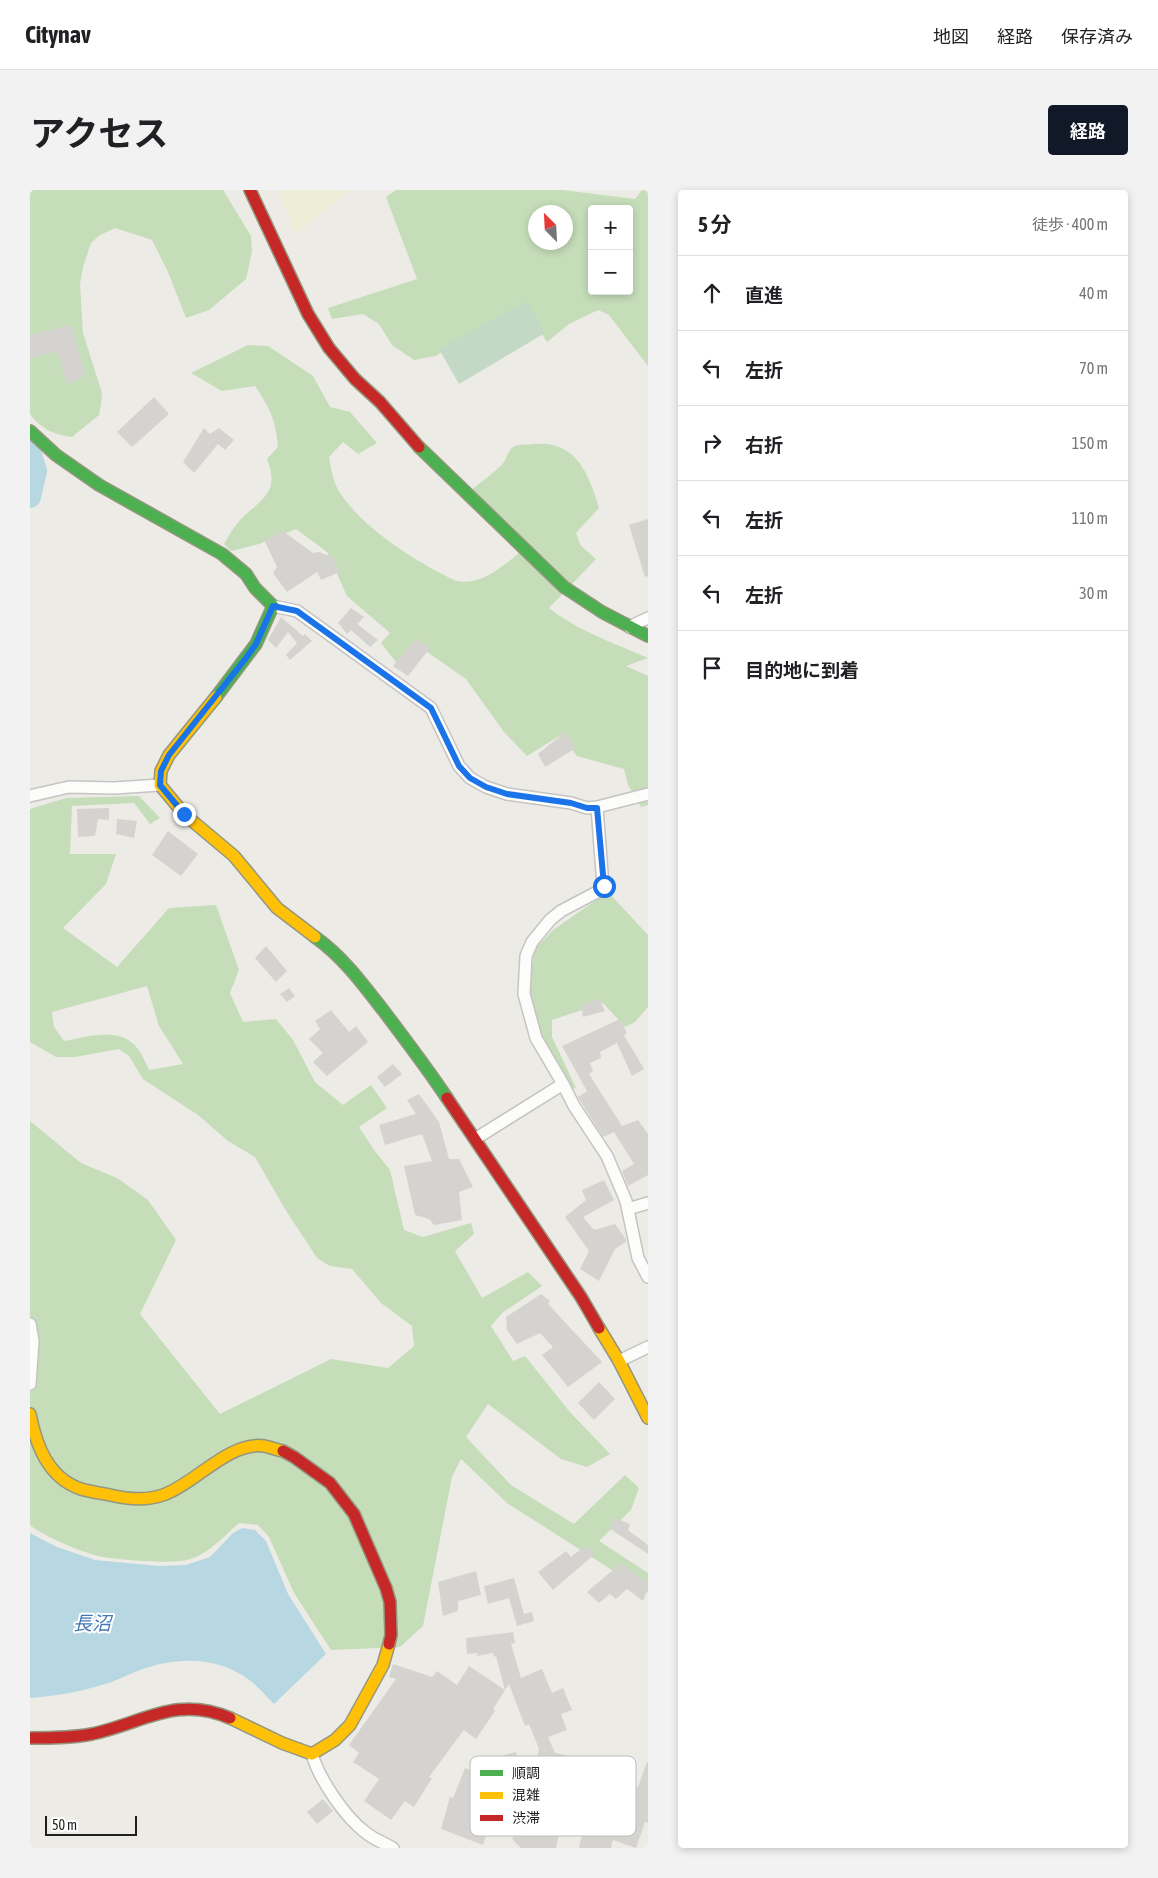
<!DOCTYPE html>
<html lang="ja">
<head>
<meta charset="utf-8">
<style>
  body { margin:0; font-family:"Asap Condensed","Noto Sans JP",sans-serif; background:#f2f2f2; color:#202124 }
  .controls { position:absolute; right:15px; top:15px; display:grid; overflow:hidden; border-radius:5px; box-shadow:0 2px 8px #0003 }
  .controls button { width:45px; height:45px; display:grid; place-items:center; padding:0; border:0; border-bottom:1px solid #e0e0e0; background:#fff; color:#202124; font:25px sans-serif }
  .compass { position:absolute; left:498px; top:15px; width:45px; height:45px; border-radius:50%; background:#fff; box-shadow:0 2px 8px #0003; rotate:336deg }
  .scale { position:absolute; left:15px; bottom:12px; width:92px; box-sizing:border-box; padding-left:5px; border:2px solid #1e1e1e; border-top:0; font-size:14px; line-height:18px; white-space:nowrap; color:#1e1e1e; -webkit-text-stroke:4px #fff; paint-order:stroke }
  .stop { position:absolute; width:15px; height:15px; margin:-11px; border:4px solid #1a73e8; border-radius:50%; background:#fff }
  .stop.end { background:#1a73e8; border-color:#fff; box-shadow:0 1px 5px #0008 }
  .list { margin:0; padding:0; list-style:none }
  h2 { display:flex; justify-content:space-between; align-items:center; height:65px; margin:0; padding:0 20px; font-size:21px }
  h2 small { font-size:16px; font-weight:400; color:#757577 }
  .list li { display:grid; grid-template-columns:32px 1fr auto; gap:15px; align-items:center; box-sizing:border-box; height:75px; padding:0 20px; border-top:1px solid #e0e0e0 }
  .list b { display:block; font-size:19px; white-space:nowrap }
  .list em { font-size:16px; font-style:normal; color:#757577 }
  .icon { flex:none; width:28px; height:28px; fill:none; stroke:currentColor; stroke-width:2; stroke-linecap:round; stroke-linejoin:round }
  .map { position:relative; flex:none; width:618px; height:1658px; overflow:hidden; border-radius:5px }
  header { display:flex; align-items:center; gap:30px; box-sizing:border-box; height:70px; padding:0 25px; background:#fff; border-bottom:1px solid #e0e0e0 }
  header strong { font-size:24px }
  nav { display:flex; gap:28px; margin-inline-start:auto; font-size:18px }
  .intro { display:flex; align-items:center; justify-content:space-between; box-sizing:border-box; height:120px; padding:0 30px }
  h1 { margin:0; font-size:35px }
  .button { padding:12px 22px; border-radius:5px; background:#111827; color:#fff; font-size:18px; font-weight:700 }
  main { display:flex; gap:30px; padding:0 30px }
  aside { flex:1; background:#fff; border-radius:5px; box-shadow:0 2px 8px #0003 }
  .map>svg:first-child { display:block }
  .farmland { fill:#eceed8 }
  .forest { fill:#c5ddb9; fill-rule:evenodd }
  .cemetery { fill:#c4d9c5 }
  .water { fill:#b7d8e2 }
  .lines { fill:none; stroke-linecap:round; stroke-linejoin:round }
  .river { stroke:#b7d8e2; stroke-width:22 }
  .building { fill:#d5d3cf }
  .street-casing { stroke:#c5c4c2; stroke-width:14 }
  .fast-casing { stroke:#94977e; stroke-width:14 }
  .slow-casing { stroke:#94977e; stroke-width:14 }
  .jam-casing { stroke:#94977e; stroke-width:14 }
  .street { stroke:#fcfcfb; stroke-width:11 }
  .fast { stroke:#4caf50; stroke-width:11 }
  .slow { stroke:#ffc107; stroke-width:11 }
  .jam { stroke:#c62828; stroke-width:11 }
  .route { stroke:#1a73e8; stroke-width:6 }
  .labels { text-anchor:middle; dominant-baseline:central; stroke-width:4; stroke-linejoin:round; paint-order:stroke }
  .water-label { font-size:19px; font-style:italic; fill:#4378b5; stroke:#fff }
  .key { fill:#fff; stroke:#bcbcbc; stroke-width:1 }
  .key-label { font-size:14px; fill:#1e1e1e }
</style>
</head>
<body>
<header>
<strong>Citynav</strong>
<nav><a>地図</a><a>経路</a><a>保存済み</a></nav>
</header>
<div class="intro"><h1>アクセス</h1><a class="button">経路</a></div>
<main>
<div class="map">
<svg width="618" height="1658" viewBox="0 0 618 1658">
  <rect width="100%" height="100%" fill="#edebe6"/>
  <path class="farmland" d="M247,0H318L266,45Z"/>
  <path class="forest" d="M0,0H193L221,46L222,62L216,89L179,120L156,128L138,82L122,50L85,38L70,45L61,53L53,77L50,94L53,143L72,203L71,215L69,225L42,247C23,244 12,240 0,224Z
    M366,0H532L605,9L612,0H618V176L579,125L568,120L539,134L517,152L495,117L405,166L384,170L362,155L349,134L333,124L302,129L298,118L387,89L356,7ZM562,19H599V101H562ZM506,22H536V52H506Z
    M218,155L238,156L283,186L300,217L320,222L347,253L328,264L313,252L299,267C301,279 303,292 310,303C331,335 376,365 410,383C415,385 422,390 427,391C452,396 473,376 490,362L436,304C446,296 467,281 474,272C478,266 478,259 485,256C490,254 499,255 504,254C546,250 559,284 569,318L546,343L551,356L566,369L519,418C548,441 584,453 618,468L596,476L618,486V615L611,617L598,595L594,579L547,566L531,545L497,566L474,542L436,489L387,455L367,473L351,453L360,443L317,406L297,362L266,339L229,354L201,361L194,354C199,345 205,335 212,328C233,308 250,302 237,269L248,257C246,231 240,218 225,196L192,201L161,183Z
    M109,606L130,628L120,634L104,613L42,616L40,664H86L76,694L33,738L87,777L139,718L186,715L209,780L200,803L213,832L246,829L263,850L285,892L313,915L341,895L357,918L329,937L344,960L360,980L374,1040L393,1047L441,1033L444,1044L425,1061L452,1108L498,1082L512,1096L472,1123L461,1136L483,1171L495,1166L539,1221L580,1264L557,1277L531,1269L458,1214L436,1247L481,1295L544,1334L595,1285L609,1298L601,1320L569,1351L618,1383V1403L477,1313L431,1269L422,1287L393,1436L370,1457L301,1460L264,1403L239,1347L228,1335L209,1333C193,1347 178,1365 157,1370C139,1374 92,1370 73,1367C55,1364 13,1346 0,1335V931L51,973L87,988L118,1010L146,1050L110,1124L190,1224L301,1169L358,1178L384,1156L382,1136L351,1113L322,1079L300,1076L287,1068L255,1019L225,967L198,951L168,925L113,889L99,866L89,859L45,867H26L0,852V619L36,608ZM117,796L129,836L153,874L119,880C116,873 112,865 108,859C90,835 58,847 34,851L24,837L22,822Z
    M578,702L618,745V817L605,832L595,837L573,813L522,830V847L546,898L531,900L521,883L501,811L500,783L505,759L523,740Z"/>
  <path class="cemetery" d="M497,111L515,143L429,194L409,159Z"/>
  <path class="water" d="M212,1338L225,1340L236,1351L258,1404L296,1464L244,1514C237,1507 230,1499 222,1492C190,1466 147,1466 110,1480C98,1484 87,1491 75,1494C50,1502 26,1506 0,1508V1343L27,1357L65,1370L129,1376L156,1375L180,1367L203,1343Z"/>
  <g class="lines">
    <path class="river" d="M0,261L6,281L0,307"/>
  </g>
  <path class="building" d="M41,135L55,186L37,194L27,161L0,168V145Z
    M124,207L139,224L102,257L87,242Z
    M174,238L180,244L189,238L204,250L195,260L188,254L164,283L153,272Z
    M618,329V386L615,387L599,335Z
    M253,341L283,363L289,362L302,367L310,382L291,390L287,382L257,402L243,383L247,377L234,350Z
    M321,418L334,427L327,434L348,450L340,457L321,440L317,444L308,433Z
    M251,427L273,446L275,444L282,451L260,470L256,465L267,453L258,442L246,458L238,450Z
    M386,449L400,458L378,486L363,476Z
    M535,542L546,558L515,577L508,564Z
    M79,618V630L68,629L65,646L48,647L47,619Z
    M87,629L107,631L104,648L86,644Z
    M138,641L168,664L151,686L122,665Z
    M236,756L257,781L246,792L225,768Z
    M259,798L265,806L257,812L250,804Z
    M569,809L575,821L553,827L551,815Z
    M301,820L319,842L326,836L338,852L297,886L283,872L293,863L279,849L290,839L285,831Z
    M590,829L597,843L594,845L614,879L602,886L587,853L570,862L571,868L560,873L563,881L559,884L592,936L608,930L618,944V985L598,996L592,981L604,974L584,942L573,947L551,912L548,907L557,901L532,856Z
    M363,874L372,884L355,897L347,887Z
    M389,904L409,932L419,969H429L443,997L429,1002L432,1030L404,1035L399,1029L385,1025L374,976L402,971L392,944L355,955L349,935L386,924L377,910Z
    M574,990L584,1010L553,1027L564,1040L585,1034L597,1051L585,1059L569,1091L550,1079L559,1061L535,1027L556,1010L552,1000Z
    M511,1104L520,1111L518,1114L572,1172L538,1197L512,1165L523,1157L510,1143L487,1154L477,1140L476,1127Z
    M569,1192L585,1209L564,1230L548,1213Z
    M585,1328L600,1334L598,1340L618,1355V1364L579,1338Z
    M555,1356L565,1364L523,1400L508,1382L536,1361L541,1367Z
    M591,1373L618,1393V1398L613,1411L597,1399L586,1409L580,1404L569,1413L557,1402Z
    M446,1381L451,1405L428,1411V1421L413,1426L408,1392Z
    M484,1388L494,1424L502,1422L504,1431L487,1436L479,1408L458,1414L454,1396Z
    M483,1442L485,1453L481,1454L491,1488L512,1479L522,1503L533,1498L542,1520L531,1524L537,1540L518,1547L525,1563L551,1568L548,1584L608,1597L617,1572L618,1573V1633L615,1632L606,1658L583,1650L581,1658H549L556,1623L534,1619L526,1658H491L482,1649L484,1646L466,1567L486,1562L496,1609L491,1610L496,1626L522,1631L527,1610L500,1605L509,1559L499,1534L495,1536L479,1494L463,1519L465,1521L446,1549L434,1540L399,1587L402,1588L384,1617L375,1611L361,1630L334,1611L349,1589L323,1572L329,1563L319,1555L366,1489L359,1487L363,1474L402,1487L407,1481L427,1495L439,1476L475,1500L466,1466L464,1467L463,1463L446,1466L448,1463L437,1464L436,1448Z
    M435,1578L458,1587L447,1616L464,1622L453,1655L411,1639L420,1607L423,1608Z
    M293,1609L303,1621L287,1634L277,1622Z"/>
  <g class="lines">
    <defs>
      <path id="street" d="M243,416L267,421L401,518L429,576L440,588L456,597L477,604L541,613L557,618L567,617L573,696L569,701L531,721L520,730L502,752L496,766L494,804L506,848L533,894L544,916L577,966L596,1011L608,1068L618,1087
        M599,437L618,428
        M0,606L39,597L84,598L130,595
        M567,617L618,604
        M445,949L533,894
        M598,1019L618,1013
        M0,1134L3,1151L0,1194
        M589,1171L618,1157
        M282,1564C289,1589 315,1627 335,1642C343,1649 354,1653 363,1658"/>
      <path id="fast" d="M0,241L26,265L69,295L192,364L216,384L225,398L243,416L226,454L186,507
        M389,257L534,397L572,422L618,446
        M285,747C313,767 332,793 353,820C375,849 397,878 417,908"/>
      <path id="slow" d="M186,507L139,565L131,581L130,595L154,624L204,666L247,718L285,747
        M569,1138L589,1171L618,1228
        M0,1224C6,1255 18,1288 51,1299C60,1302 71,1303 80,1305C97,1309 116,1311 133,1305C165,1294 199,1251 234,1256C240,1257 247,1260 253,1261
        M200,1528L252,1553L282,1564L305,1550L320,1535L353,1475L359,1454"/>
      <path id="jam" d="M220,0L278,124L299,158L325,189L350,212L389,257
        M417,908L551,1107L569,1138
        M253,1261L264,1267L300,1293L324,1324L356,1398L360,1412L361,1445L359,1454
        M0,1548C21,1548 41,1548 62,1544C113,1533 146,1505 200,1528"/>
    </defs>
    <use href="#street" class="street-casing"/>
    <use href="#fast" class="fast-casing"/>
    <use href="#slow" class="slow-casing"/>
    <use href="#jam" class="jam-casing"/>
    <use href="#street" class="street"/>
    <use href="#fast" class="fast"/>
    <use href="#slow" class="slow"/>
    <use href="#jam" class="jam"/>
  </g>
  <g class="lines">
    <path class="route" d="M154,624L130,595L131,581L139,565L216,468L226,454L243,416L267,421L401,518L429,576L440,588L456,597L477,604L541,613L557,618H567L574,696"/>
  </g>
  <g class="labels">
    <g class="water-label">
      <text x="62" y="1433">長沼</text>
    </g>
  </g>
  <rect x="440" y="1566" width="166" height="80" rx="8" class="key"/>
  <rect x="450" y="1580" width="23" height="6" fill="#4caf50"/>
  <rect x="450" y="1602" width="23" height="7" fill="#ffc107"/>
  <rect x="450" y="1625" width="23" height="6" fill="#c62828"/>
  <g class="key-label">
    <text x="482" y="1588">順調</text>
    <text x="482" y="1610">混雑</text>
    <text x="482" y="1633">渋滞</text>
  </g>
</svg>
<div class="controls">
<button>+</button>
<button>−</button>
</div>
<svg class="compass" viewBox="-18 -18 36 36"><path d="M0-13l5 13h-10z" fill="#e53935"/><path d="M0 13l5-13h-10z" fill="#757577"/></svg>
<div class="scale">50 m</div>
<div class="stop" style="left:574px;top:696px"></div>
<div class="stop end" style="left:154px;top:624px"></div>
</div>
<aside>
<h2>5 分<small>徒歩 · 400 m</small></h2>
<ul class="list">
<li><svg class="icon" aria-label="ahead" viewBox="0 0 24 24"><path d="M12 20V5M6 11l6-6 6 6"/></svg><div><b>直進</b></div><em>40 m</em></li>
<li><svg class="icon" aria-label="left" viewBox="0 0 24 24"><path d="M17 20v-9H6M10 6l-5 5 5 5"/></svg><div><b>左折</b></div><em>70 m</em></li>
<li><svg class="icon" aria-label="right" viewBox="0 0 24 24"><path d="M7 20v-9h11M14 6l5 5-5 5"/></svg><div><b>右折</b></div><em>150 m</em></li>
<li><svg class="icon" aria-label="left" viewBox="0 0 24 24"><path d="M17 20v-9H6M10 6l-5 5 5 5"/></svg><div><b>左折</b></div><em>110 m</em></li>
<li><svg class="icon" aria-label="left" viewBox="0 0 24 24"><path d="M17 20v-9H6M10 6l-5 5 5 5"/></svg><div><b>左折</b></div><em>30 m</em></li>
<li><svg class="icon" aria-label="arrive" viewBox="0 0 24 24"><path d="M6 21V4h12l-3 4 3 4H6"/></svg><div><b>目的地に到着</b></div></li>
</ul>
</aside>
</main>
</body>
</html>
